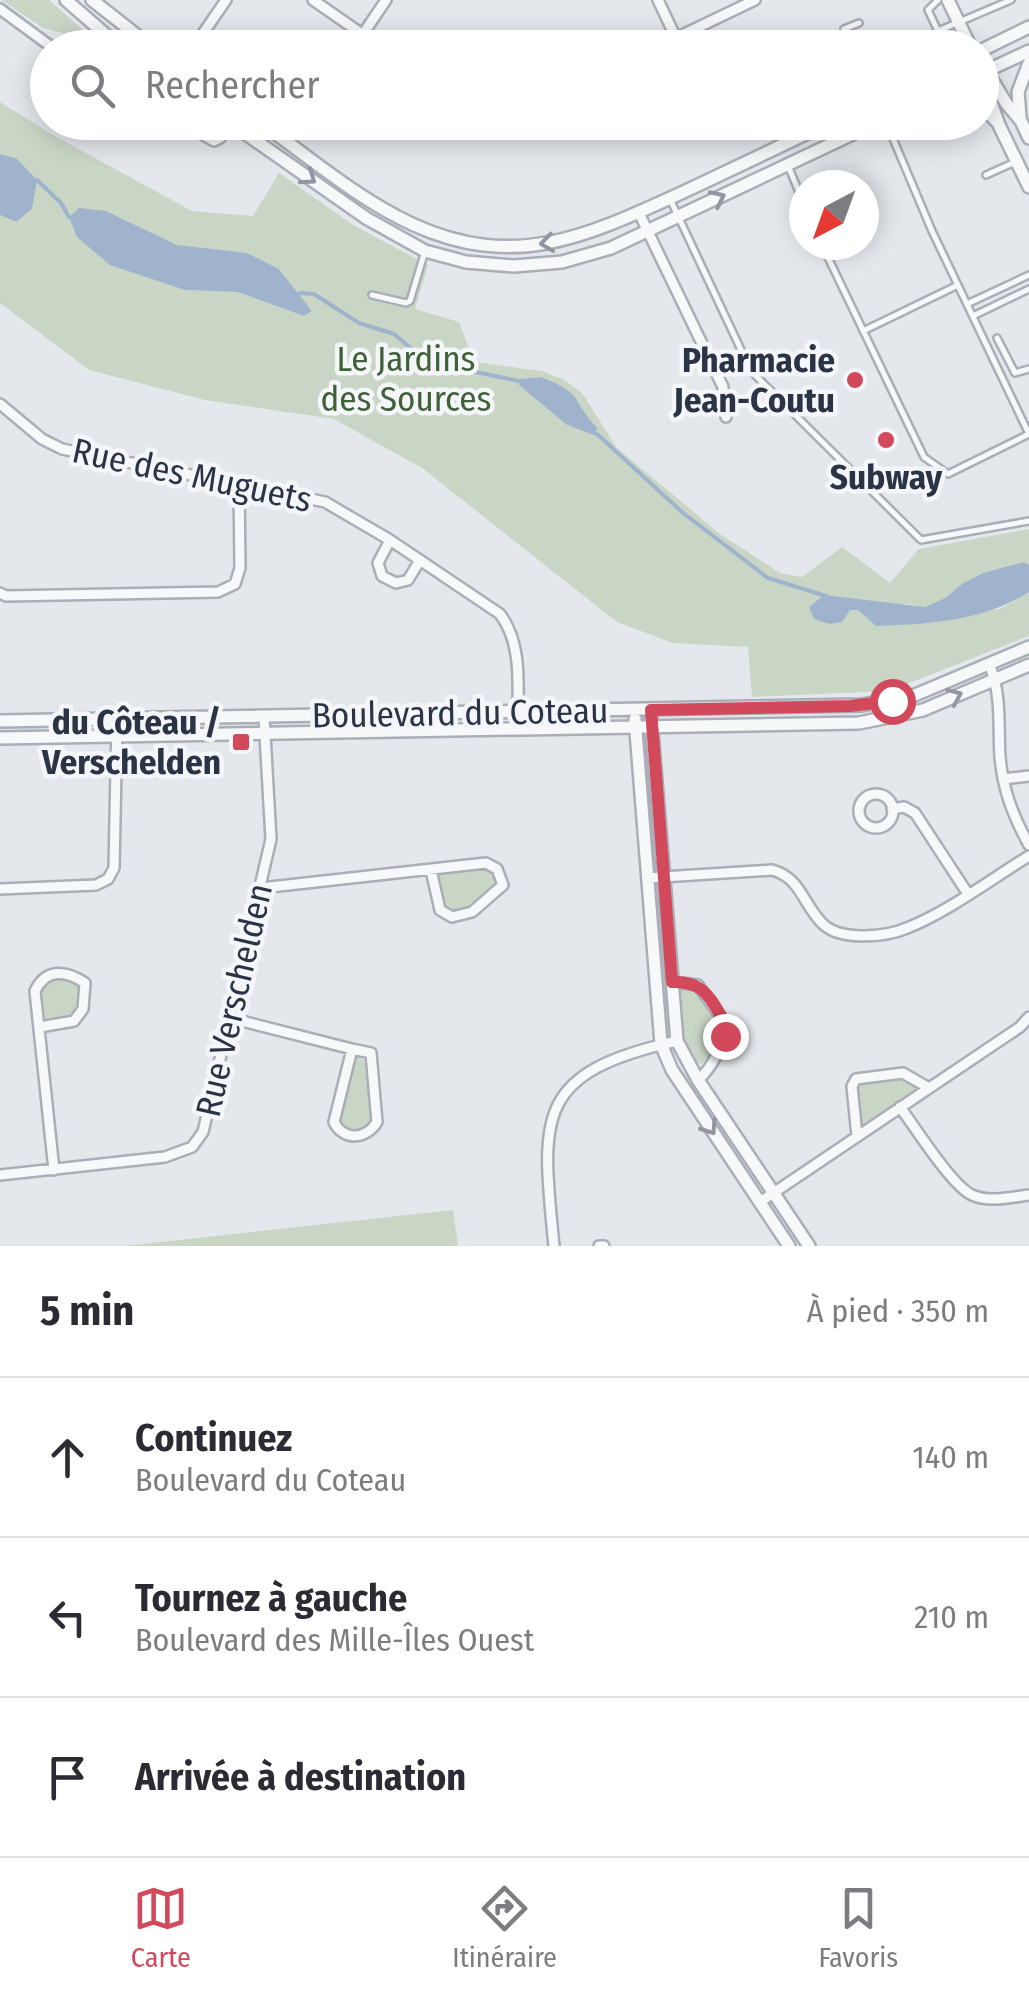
<!DOCTYPE html>
<html lang="fr">
<head>
<meta charset="utf-8">
<style>
  body { margin:0; font-family:"Fira Sans Condensed",sans-serif; background:#f7f7f7; color:#2b2b33 }
  .compass { position:absolute; left:789px; top:170px; width:90px; height:90px; border-radius:50%; background:#fff; box-shadow:0 5px 25px #0003; rotate:221deg }
  .stop { position:absolute; width:30px; height:30px; margin:-22px; border:8px solid #d1495b; border-radius:50%; background:#fff }
  .stop.end { background:#d1495b; border-color:#fff; box-shadow:0 2px 10px #0008 }
  .list { margin:0; padding:0; list-style:none }
  h2 { display:flex; justify-content:space-between; align-items:center; height:130px; margin:0; padding:0 40px; font-size:42px }
  h2 small { font-size:32px; font-weight:400; color:#7c7c81 }
  .list li { display:grid; grid-template-columns:65px 1fr auto; gap:30px; align-items:center; box-sizing:border-box; height:160px; padding:0 40px; border-top:2px solid #e1e1e2 }
  .list b { display:block; font-size:38px; white-space:nowrap }
  .list p { margin:0; font-size:32px; white-space:nowrap; color:#7c7c81 }
  .list em { font-size:32px; font-style:normal; color:#7c7c81 }
  .icon { flex:none; width:55px; height:55px; fill:none; stroke:currentColor; stroke-width:2; stroke-linecap:round; stroke-linejoin:round }
  .map { position:relative; flex:none; width:1029px; height:1246px; overflow:hidden }
  .search { position:absolute; background:#fff; box-shadow:0 5px 25px #0003; left:30px; right:30px; top:30px; height:110px; display:flex; align-items:center; gap:25px; box-sizing:border-box; padding:0 35px; border-radius:55px; color:#7c7c81; font-size:38px }
  .sheet { height:610px; background:#fff }
  nav { display:flex; justify-content:space-around; align-items:center; box-sizing:border-box; height:140px; border-top:2px solid #e1e1e2; background:#fff; font-size:28px; color:#7c7c81 }
  nav a { display:grid; justify-items:center; gap:5px }
  nav .on { color:#d1495b }
  .map>svg:first-child { display:block }
  .green { fill:#c9d6c5; fill-rule:evenodd }
  .water { fill:#9fb4cc }
  .lines { fill:none; stroke-linecap:round; stroke-linejoin:round }
  .stream { stroke:#9fb4cc; stroke-width:4 }
  .service-casing { stroke:#a9aeb7; stroke-width:10 }
  .minor-casing { stroke:#a9aeb7; stroke-width:14 }
  .tertiary-casing { stroke:#a9aeb7; stroke-width:16 }
  .service { stroke:#f7f8fa; stroke-width:5 }
  .minor { stroke:#f7f8fa; stroke-width:9 }
  .tertiary { stroke:#f7f8fa; stroke-width:11 }
  .oneway { stroke:#9196a0 }
  .route { stroke:#d1495b; stroke-width:12 }
  .poi-dot { fill:#d1495b; stroke:#f4f6f9; stroke-width:4 }
  .labels { text-anchor:middle; dominant-baseline:central; stroke-width:9; stroke-linejoin:round; paint-order:stroke }
  .park-label { font-size:35px; fill:#3f6138; stroke:#f4f6f9 }
  .poi-label { font-size:35px; font-weight:bold; fill:#2b3445; stroke:#f4f6f9; text-anchor:end }
  .street-label { font-size:35px; fill:#2b3445; stroke:#f4f6f9 }
</style>
</head>
<body>
<div class="map">
<svg width="1029" height="1246" viewBox="0 0 1029 1246">
  <rect width="100%" height="100%" fill="#e4e7ec"/>
  <path class="green" d="M2,0H49L102,47H85L70,35L43,28Z
    M0,102L51,134L192,211L253,216L279,173L353,225L428,265L415,309L459,322L474,362L542,371L564,380L582,393L617,448L720,534L780,573L802,577L842,547L890,583L919,549L1029,529V565L1024,562L962,584L945,598L925,607L907,604L850,610H859L876,626H887L1000,609L1029,592V636L889,691L752,697L748,647L673,643L617,622L422,468L334,419L205,400L89,370L0,303V215L16,222V158L0,154ZM106,211L177,245L279,269L312,311L304,316L236,292L185,290ZM541,377C553,383 570,388 577,400C584,411 587,418 597,427L596,436L567,425L519,379Z
    M487,867L495,871L500,883L472,908L454,912L444,905L436,873Z
    M51,978H69L78,985V1003L73,1013L44,1022L40,993L44,980Z
    M686,988L694,989L703,1002L701,1005L704,1004L720,1029L708,1058L701,1064L695,1062C681,1040 680,1017 678,991Z
    M354,1057L366,1060L373,1122L371,1127L357,1133L339,1126L337,1119Z
    M901,1075L926,1087L859,1132L853,1087L857,1081Z
    M453,1210L458,1246H125Z"/>
  <path class="water" d="M0,154L16,158L37,180L32,209L16,222L0,215Z
    M79,208L106,211L177,245L247,253L279,269L312,311L304,316L237,292L185,290L110,265L77,237L69,217Z
    M541,377C553,382 570,388 577,400C584,411 587,418 597,427L596,436L567,425L519,385V379Z
    M1024,562L1029,565V592C984,621 929,624 876,626L858,610H850L842,622L829,624L814,619L809,607L824,595L925,607L945,598L962,584L983,573Z"/>
  <g class="lines">
    <path class="stream" d="M37,180L61,203L69,217
      M300,293L314,294L359,323L394,334L427,362L519,381
      M597,434L682,512L768,578L826,596"/>
    <defs>
      <path id="service" d="M938,31L928,10L938,0
        M926,47L931,44L938,31L1011,0
        M853,48L844,29L859,23
        M886,122L932,231L1029,434
        M789,168L804,204
        M986,175L1015,162
        M671,201L751,371L921,540L1029,521
        M822,245L924,457L948,474L1029,434
        M372,295L406,303L410,301L425,251
        M967,304L1029,275
        M973,316L1029,289
        M863,331L958,285
        M997,338L1015,373L1029,369"/>
      <path id="minor" d="M313,0L382,48
        M658,0L676,38
        M0,9L53,48
        M363,34L386,0
        M193,48L226,0
        M511,48L517,38H528L537,48
        M655,48L755,0
        M196,122L200,133L214,141L220,138L231,124
        M639,213L723,387L726,417
        M0,404L42,439L62,449L325,502L390,540L500,614C524,646 517,690 518,728
        M390,540L378,563L382,576L396,583L408,580L420,560
        M0,593L6,596L218,592L235,584L240,568L239,483
        M989,664C1002,694 998,725 1000,757C1003,790 1013,816 1029,845
        M1003,779L1029,776
        M859 811a17 17 0 1 1 34 0a17 17 0 1 1-34 0Z
        M892,809L904,807L915,813L968,894
        M647,878L772,870C802,878 803,906 824,925C842,941 886,937 907,928C946,913 993,878 1029,856
        M261,888L486,863L497,869L503,885L472,912L452,917L440,910L431,870
        M0,889L96,885L108,879L114,868L117,719
        M672,982L698,985L727,1026C724,1044 712,1068 698,1080
        M230,1018L352,1049L371,1053L377,1122C366,1140 343,1141 334,1122L352,1049
        M40,1027L74,1021L83,1009L85,983C66,970 46,968 35,991L54,1170
        M900,1107C915,1127 952,1186 972,1195C989,1203 1012,1197 1029,1195
        M857,1136L852,1086L856,1079L903,1073L929,1088
        M0,1175L165,1157L192,1147L203,1132L271,839L264,717
        M760,1202L1020,1027L1029,1017
        M554,1246C541,1116 534,1073 677,1041
        M599,1246H604"/>
      <path id="tertiary" d="M66,0L121,48
        M92,0L153,48
        M948,0L971,48
        M982,50L1029,27
        M982,63L1006,103L1021,121L1029,138
        M982,73L1029,51
        M982,77L999,125L1029,187
        M982,106L996,121
        M1020,117L1018,92L1029,63
        M229,122L366,218L425,251L466,262L514,266L562,262L611,248L878,122
        M260,122C309,157 359,200 414,225C514,270 585,237 677,195C728,171 779,147 830,122
        M635,719L661,1044L672,1070L789,1246
        M651,719L677,1041L698,1080L809,1246
        M0,721L862,705L915,695L1029,647
        M0,738L859,723L923,710L1029,665"/>
    </defs>
    <use href="#service" class="service-casing"/>
    <use href="#minor" class="minor-casing"/>
    <use href="#tertiary" class="tertiary-casing"/>
    <use href="#service" class="service"/>
    <use href="#minor" class="minor"/>
    <use href="#tertiary" class="tertiary"/>
  </g>
  <defs><path id="oneway-chevron" d="M-2-3.5L2.5 0L-2 3.5" fill="none" stroke-width="1.6" stroke-linecap="round" stroke-linejoin="round" transform="scale(2.5)"/></defs>
  <g class="oneway">
    <use href="#oneway-chevron" transform="translate(309 178) rotate(35)"/>
    <use href="#oneway-chevron" transform="translate(718 198) rotate(-26)"/>
    <use href="#oneway-chevron" transform="translate(547 243) rotate(172)"/>
    <use href="#oneway-chevron" transform="translate(955 696) rotate(-23)"/>
    <use href="#oneway-chevron" transform="translate(710 1128) rotate(56)"/>
  </g>
  <g class="lines">
    <path class="route" d="M725,1036L727,1026C710,999 706,981 672,982L651,710L850,706L892,701"/>
  </g>
  <g class="poi-dot">
    <circle cx="855" cy="380" r="10"/>
    <circle cx="886" cy="440" r="10"/>
    <rect x="231" y="732" width="20" height="20" rx="5"/>
  </g>
  <g class="labels">
    <g class="park-label">
      <text x="406" y="359">Le Jardins<tspan x="406" dy="40">des Sources</tspan></text>
    </g>
    <g class="poi-label">
      <text x="835" y="360">Pharmacie<tspan x="835" dy="40">Jean-Coutu</tspan></text>
      <text x="886" y="477" text-anchor="middle">Subway</text>
      <text x="221" y="722">du Côteau /<tspan x="221" dy="40">Verschelden</tspan></text>
    </g>
    <g class="street-label">
      <text transform="translate(192 475) rotate(12)">Rue des Muguets</text>
      <text transform="translate(460 713) rotate(-1)">Boulevard du Coteau</text>
      <text transform="translate(234 1000) rotate(-77)">Rue Verschelden</text>
    </g>
  </g>
</svg>
<svg class="compass" viewBox="-18 -18 36 36"><path d="M0-13l5 13h-10z" fill="#e53935"/><path d="M0 13l5-13h-10z" fill="#7c7c81"/></svg>
<div class="stop" style="left:892px;top:701px"></div>
<div class="stop end" style="left:725px;top:1036px"></div>
<div class="search"><svg class="icon" aria-label="search" viewBox="0 0 24 24"><circle cx="10" cy="10" r="6"/><path d="M15 15l6 6"/></svg>Rechercher</div>
</div>
<section class="sheet">
<h2>5 min<small>À pied · 350 m</small></h2>
<ul class="list">
<li><svg class="icon" aria-label="ahead" viewBox="0 0 24 24"><path d="M12 20V5M6 11l6-6 6 6"/></svg><div><b>Continuez</b><p>Boulevard du Coteau</p></div><em>140 m</em></li>
<li><svg class="icon" aria-label="left" viewBox="0 0 24 24"><path d="M17 20v-9H6M10 6l-5 5 5 5"/></svg><div><b>Tournez à gauche</b><p>Boulevard des Mille-Îles Ouest</p></div><em>210 m</em></li>
<li><svg class="icon" aria-label="arrive" viewBox="0 0 24 24"><path d="M6 21V4h12l-3 4 3 4H6"/></svg><div><b>Arrivée à destination</b></div></li>
</ul>
</section>
<nav>
<a class="on"><svg class="icon" aria-label="map" viewBox="0 0 24 24"><path d="M3 6l6-2 6 2 6-2v14l-6 2-6-2-6 2zM9 4v14M15 6v14"/></svg>Carte</a>
<a><svg class="icon" aria-label="directions" viewBox="0 0 24 24"><path d="M12 3l9 9-9 9-9-9zM9 14v-3h6M13 9l2 2-2 2"/></svg>Itinéraire</a>
<a><svg class="icon" aria-label="saved" viewBox="0 0 24 24"><path d="M7 4h10v16l-5-4-5 4z"/></svg>Favoris</a>
</nav>
</body>
</html>
